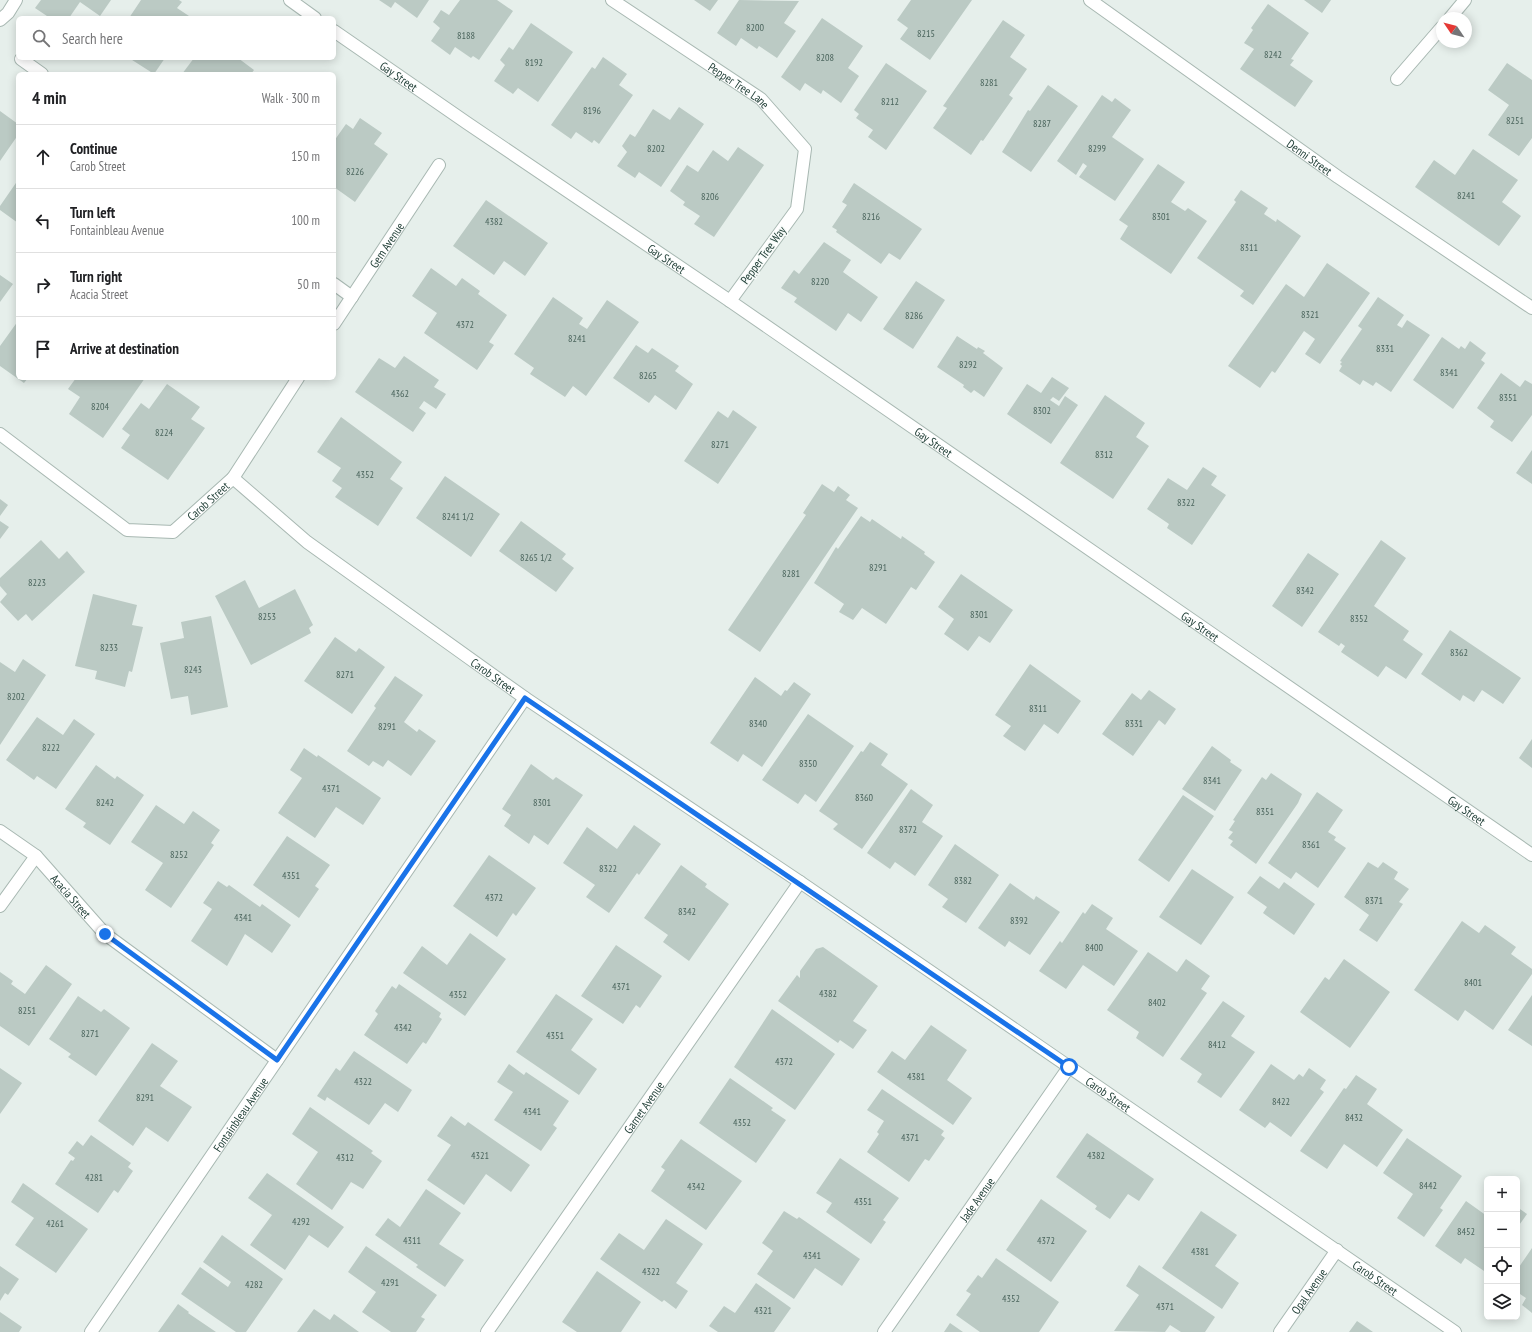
<!DOCTYPE html>
<html lang="en">
<head>
<meta charset="utf-8">
<style>
  body { margin:0; font-family:"PT Sans Narrow",sans-serif; background:#f6f6f6; color:#202124 }
  .controls { position:absolute; right:12px; bottom:12px; display:grid; overflow:hidden; border-radius:6px; box-shadow:0 2px 10px #0003 }
  .controls button { width:36px; height:36px; display:grid; place-items:center; padding:0; border:0; border-bottom:1px solid #e0e0e0; background:#fff; color:#202124; font:20px sans-serif }
  .compass { position:absolute; left:1436px; top:12px; width:36px; height:36px; border-radius:50%; background:#fff; box-shadow:0 2px 10px #0003; rotate:305deg }
  .stop { position:absolute; width:12px; height:12px; margin:-9px; border:3px solid #1a73e8; border-radius:50%; background:#fff }
  .stop.end { background:#1a73e8; border-color:#fff; box-shadow:0 1px 4px #0008 }
  .list { margin:0; padding:0; list-style:none }
  h2 { display:flex; justify-content:space-between; align-items:center; height:52px; margin:0; padding:0 16px; font-size:17px }
  h2 small { font-size:13px; font-weight:400; color:#757577 }
  .list li { display:grid; grid-template-columns:26px 1fr auto; gap:12px; align-items:center; box-sizing:border-box; height:64px; padding:0 16px; border-top:1px solid #e0e0e0 }
  .list b { display:block; font-size:15px; white-space:nowrap }
  .list p { margin:0; font-size:13px; white-space:nowrap; color:#757577 }
  .list em { font-size:13px; font-style:normal; color:#757577 }
  .icon { flex:none; width:22px; height:22px; fill:none; stroke:currentColor; stroke-width:2; stroke-linecap:round; stroke-linejoin:round }
  .map { position:relative; flex:none; width:1532px; height:1332px; overflow:hidden }
  .search { position:absolute; background:#fff; box-shadow:0 2px 10px #0003; left:16px; top:16px; width:320px; height:44px; display:flex; align-items:center; gap:10px; box-sizing:border-box; padding:0 14px; border-radius:6px; color:#757577; font-size:15px }
  .panel { position:absolute; background:#fff; box-shadow:0 2px 10px #0003; left:16px; top:72px; width:320px; height:308px; border-radius:6px }
  .map>svg:first-child { display:block }
  .building { fill:#bbcac4 }
  .lines { fill:none; stroke-linecap:round; stroke-linejoin:round }
  .minor-casing { stroke:#a8b8b2; stroke-width:14 }
  .minor { stroke:#fff; stroke-width:12 }
  .route { stroke:#1a73e8; stroke-width:5 }
  .labels { text-anchor:middle; dominant-baseline:central; stroke-width:3; stroke-linejoin:round; paint-order:stroke }
  .number-label { font-size:10px; fill:#4a645c }
  .street-label { font-size:12px; fill:#24423a; stroke:#f7fbf9 }
</style>
</head>
<body>
<div class="map">
<svg width="1532" height="1332" viewBox="0 0 1532 1332">
  <rect width="100%" height="100%" fill="#e6efeb"/>
  <path class="building" d="M41,0H111L100,16L80,2L69,18H50L35,8Z
    M141,0H179L182,2L177,8L192,18H129Z
    M379,0H429L417,18L395,2L391,8Z
    M460,0H497L513,11L479,60L473,56L471,58L455,47L450,55L431,41L440,28L433,22L441,10L449,15Z
    M694,0H718L710,11Z
    M739,0L799,1L784,23L796,31L777,58L759,46L757,49L741,38L736,46L717,33Z
    M911,0H972L930,60L900,39L908,28L897,20Z
    M1304,0H1331L1322,13Z
    M1268,4L1309,33L1291,59L1294,60L1290,65L1313,81L1295,107L1240,69L1254,49L1244,43L1253,30L1251,28Z
    M822,18L863,46L848,68L859,76L841,103L823,90L821,94L805,83L800,91L781,77Z
    M1003,20L1025,35L1010,57L1027,69L1009,95L1013,98L983,141L981,140L971,155L933,128L947,108L943,106Z
    M531,23L573,52L538,102L518,88L513,94L494,81L505,65L500,60L509,47L513,50Z
    M603,57L627,74L619,85L633,95L599,144L594,140L592,143L576,132L571,139L551,125L592,67L595,69Z
    M129,58H165L154,74Z
    M194,58H238L254,70L251,74H182Z
    M886,63L927,91L886,150L868,137L873,130L856,118L859,114L854,110Z
    M1507,63L1532,80V138L1519,156L1488,135L1509,105L1488,90Z
    M1048,85L1078,106L1031,172L1002,152L1028,110L1030,111Z
    M1102,95L1112,102L1115,98L1131,110L1112,137L1144,159L1115,201L1079,177L1087,166L1083,163L1076,175L1057,161Z
    M679,107L704,124L661,187L639,172L635,178L617,166L627,152L622,146L630,134L635,137L653,109L670,120Z
    M0,111L18,124V135L0,161Z
    M360,118L382,133L374,144L388,154L355,202L334,187V141L346,124L353,129Z
    M738,147L764,165L714,237L694,224L700,216L683,205L685,202L670,191L687,165L698,172L713,150L728,161Z
    M1473,149L1518,180L1502,202L1521,216L1499,246L1415,187L1434,160L1455,175Z
    M1158,164L1185,182L1171,202L1185,211L1188,208L1207,221L1171,274L1120,239L1128,226L1119,220Z
    M18,180V223L0,210V206Z
    M854,183L922,229L900,260L889,253L881,264L836,232L837,230L832,227L847,205L842,202Z
    M1241,190L1268,208L1264,214L1276,222L1277,219L1301,236L1253,305L1240,296L1244,291L1197,258L1236,202L1234,200Z
    M486,200L548,243L525,276L504,261L494,275L453,246Z
    M824,242L851,260L843,272L878,297L861,322L848,313L836,331L794,302L797,298L781,288L794,270L799,274Z
    M1327,263L1370,293L1320,364L1305,354L1315,339L1304,331L1275,373L1272,371L1260,388L1228,366L1286,284L1304,297Z
    M431,268L456,286L462,278L480,291L478,294L507,315L489,342L494,345L477,370L424,333L437,313L412,296Z
    M0,275L13,284L0,302Z
    M916,281L945,300L913,349L883,329Z
    M553,297L583,318L579,324L587,329L607,300L639,322L586,396L573,386L565,397L530,374L534,368L514,354Z
    M1378,297L1404,315L1397,325L1402,328L1407,320L1430,335L1391,392L1376,382L1373,386L1363,380L1360,385L1339,371L1342,366L1340,364L1342,362L1340,361L1362,329L1358,326Z
    M18,321V378H28L24,383L0,366V346Z
    M957,336L977,349L978,347L985,351L983,353L1003,368L984,397L974,390L971,393L963,387L964,385L937,367Z
    M1442,337L1459,349L1461,346L1465,349L1470,341L1486,353L1481,360L1485,363L1453,409L1413,380Z
    M636,345L648,353L652,348L679,366L675,371L693,384L676,410L655,395L649,403L613,378Z
    M404,356L439,380L434,387L446,394L436,409L424,401L419,408L426,413L413,432L355,392L379,358L395,368Z
    M1501,373L1520,387L1525,380L1532,384V415L1512,442L1490,427L1494,421L1477,408Z
    M1052,377L1069,388L1059,401L1053,397L1050,400L1059,406L1065,396L1078,405L1051,444L1007,414L1027,384L1041,393Z
    M76,378H145L103,438L69,414L80,397L68,389Z
    M167,384L200,407L191,419L205,428L168,480L121,448L130,435L122,429L141,403L149,409Z
    M1105,395L1145,423L1136,437L1149,446L1113,499L1060,463Z
    M733,410L757,427L718,484L684,461L718,411L728,418Z
    M341,417L402,462L390,479L403,488L378,526L335,497L342,488L332,481L341,468L317,452Z
    M1532,450V484L1516,473Z
    M1203,467L1217,476L1211,485L1226,495L1192,545L1167,528L1169,524L1147,509L1168,478L1187,490Z
    M445,476L500,514L471,557L416,518Z
    M822,484L834,492L838,486L850,495L846,500L858,508L760,652L728,630L806,515L803,513Z
    M0,499L8,505L0,516Z
    M861,516L870,522L872,519L901,539L902,536L925,552L924,554L935,562L916,590L911,587L886,624L862,608L853,620L839,612L844,604L814,583L836,547L838,549Z
    M0,521L9,527L0,539Z
    M521,521L566,554L562,559L574,568L556,592L499,551Z
    M41,540L59,559L67,551L85,572L32,621L26,614L18,621L0,602L7,594L0,586V578Z
    M1381,540L1406,558L1374,606L1409,631L1403,640L1423,654L1406,679L1386,666L1378,677L1341,652L1345,646L1341,643L1339,646L1318,632Z
    M1308,553L1339,574L1302,627L1272,606Z
    M961,574L1013,610L990,643L979,636L968,651L944,634L954,619L938,607Z
    M245,580L259,608L295,589L313,625L309,628L311,633L251,665L215,596Z
    M93,594L137,605L132,625L143,627L132,672L129,671L125,687L95,679L97,671L75,666Z
    M211,616L228,707L191,715L188,696L171,699L160,643L184,638L181,622Z
    M1450,630L1521,678L1503,704L1482,690L1474,702L1463,695L1460,701L1421,674Z
    M335,637L356,652L359,648L385,667L352,714L304,681Z
    M23,659L46,675L0,745V662L15,672Z
    M1030,664L1081,701L1058,734L1044,724L1025,751L1003,736L1011,726L995,715Z
    M395,676L423,695L404,722L417,732L419,729L436,741L411,776L388,760L383,767L373,761L369,766L347,751L376,708L374,706Z
    M755,677L781,696L785,690L787,691L794,682L811,694L762,767L743,754L738,762L710,743Z
    M1149,690L1176,709L1165,725L1159,720L1133,756L1102,734L1132,693L1141,700Z
    M808,714L854,746L816,802L805,794L798,804L762,780Z
    M37,717L63,735L74,719L95,734L56,789L37,776L34,780L6,760Z
    M1532,739V768L1519,758Z
    M870,742L888,754L881,765L908,784L862,849L833,829L838,824L819,811L861,751L863,752Z
    M1212,746L1231,760L1230,762L1242,770L1215,811L1182,789Z
    M304,748L317,757L318,755L381,798L363,825L336,807L315,838L278,813L302,778L290,770Z
    M531,764L553,780L556,777L583,795L548,845L534,835L529,844L504,826L511,815L502,809Z
    M96,765L115,779L117,776L144,795L110,845L83,827L86,823L65,809Z
    M1271,773L1302,794L1298,803L1256,864L1230,845L1233,841L1228,838L1233,832L1229,830L1235,821L1233,820L1262,777L1266,780Z
    M911,789L933,805L922,822L943,836L915,876L895,862L890,869L867,853Z
    M1317,792L1343,810L1328,832L1336,837L1334,840L1346,848L1318,888L1296,872L1291,879L1268,863Z
    M1183,795L1214,816L1169,882L1138,860Z
    M156,805L184,824L193,811L220,830L211,843L214,845L171,908L145,890L163,863L131,842Z
    M634,825L661,844L639,875L637,873L609,913L586,897L595,885L563,863L587,827L617,849Z
    M287,836L330,865L315,886L319,889L299,918L253,885Z
    M955,844L999,875L966,923L942,907L948,899L928,885Z
    M489,855L536,888L516,916L513,913L497,937L453,906Z
    M1368,862L1378,868L1383,862L1398,872L1394,879L1409,889L1399,902L1403,904L1377,942L1359,930L1369,915L1344,897Z
    M681,865L707,884L705,887L729,904L689,961L663,942L668,935L644,918Z
    M1192,869L1234,897L1201,945L1159,917Z
    M1260,876L1279,889L1284,882L1315,904L1294,935L1263,913L1267,907L1247,893Z
    M218,881L227,887L229,885L260,907L262,904L291,925L272,953L245,934L227,966L191,941L212,909L203,903Z
    M1010,883L1034,900L1036,896L1060,912L1030,955L1009,941L1005,947L978,928Z
    M1092,904L1113,918L1106,929L1138,951L1114,986L1083,965L1066,989L1039,971L1060,941L1062,943L1083,912L1085,914Z
    M1462,921L1479,933L1485,925L1516,947L1511,954L1532,969V974L1493,1030L1465,1010L1458,1021L1414,990Z
    M470,933L506,959L465,1016L403,973L422,946L447,965Z
    M616,945L662,976L640,1008L636,1005L623,1024L581,996Z
    M823,947L878,986L853,1021L867,1030L853,1049L840,1040L838,1043L778,1001L797,975L800,978V971L816,949Z
    M1148,952L1177,972L1186,959L1210,976L1201,989L1207,993L1163,1057L1136,1038L1139,1032L1107,1010Z
    M1344,959L1390,992L1350,1048L1300,1012L1325,977L1329,980Z
    M46,965L72,984L29,1046L0,1026V972L13,981L11,984L25,994Z
    M399,984L441,1013L439,1017L442,1019L426,1044L423,1042L407,1064L364,1035L378,1014L375,1011L392,986L396,989Z
    M556,994L593,1019L571,1050L597,1069L579,1095L516,1052Z
    M1532,995V1046L1508,1030Z
    M78,996L101,1012L104,1009L130,1028L96,1076L68,1057L71,1054L49,1039Z
    M1223,1001L1245,1016L1231,1036L1255,1052L1221,1098L1197,1082L1202,1074L1180,1059Z
    M772,1009L835,1054L795,1110L734,1067Z
    M931,1025L967,1050L947,1080L972,1098L953,1125L877,1072L892,1051L905,1060Z
    M152,1043L178,1061L160,1086L192,1107L168,1142L146,1127L133,1146L98,1121Z
    M354,1051L412,1090L398,1112L385,1103L369,1125L327,1097L325,1101L317,1096L336,1068L340,1071Z
    M509,1064L524,1075L526,1072L569,1101L553,1125L557,1128L541,1151L494,1120L513,1092L497,1082Z
    M1271,1064L1294,1080L1299,1074L1303,1077L1309,1068L1326,1080L1320,1089L1324,1092L1291,1137L1270,1122L1265,1128L1239,1110Z
    M0,1068L22,1083L0,1114Z
    M1356,1075L1377,1089L1367,1104L1403,1130L1377,1167L1344,1144L1327,1169L1300,1151L1344,1088L1346,1089Z
    M730,1078L773,1108L771,1110L786,1120L756,1163L699,1123Z
    M882,1089L944,1131L941,1135L945,1138L929,1161L925,1159L909,1182L867,1152L879,1134L877,1132L884,1121L867,1110Z
    M310,1107L373,1151L371,1153L382,1161L363,1189L351,1182L332,1210L296,1184L318,1152L292,1134Z
    M451,1116L465,1126L468,1122L530,1165L511,1192L486,1174L464,1205L427,1180L451,1145L437,1136Z
    M1087,1133L1154,1179L1139,1201L1128,1194L1110,1219L1095,1209L1097,1206L1056,1177Z
    M91,1135L131,1163L128,1167L133,1171L118,1193L114,1190L98,1213L55,1184L71,1160L73,1161L75,1158L68,1153L77,1141L83,1146Z
    M1407,1138L1462,1176L1440,1208L1443,1210L1424,1237L1397,1218L1413,1194L1383,1173Z
    M681,1139L742,1181L706,1230L651,1191L665,1170L661,1167Z
    M840,1158L899,1198L883,1220L886,1222L871,1244L826,1212L832,1203L816,1193Z
    M267,1173L344,1227L328,1248L309,1235L285,1270L250,1245L272,1215L248,1198Z
    M23,1183L88,1229L56,1273L15,1245L34,1218L11,1202Z
    M426,1189L461,1213L439,1244L464,1260L445,1287L416,1267L418,1265L375,1235L388,1218L400,1227Z
    M1041,1199L1087,1231L1051,1282L1006,1250Z
    M1466,1201L1487,1216V1273L1465,1258L1461,1264L1435,1246Z
    M1517,1207L1527,1214L1517,1228Z
    M784,1211L797,1219L799,1217L860,1259L842,1286L815,1268L794,1299L757,1274L773,1251L762,1243Z
    M1201,1211L1237,1235L1215,1266L1239,1283L1222,1309L1162,1268Z
    M666,1219L703,1244L676,1283L688,1291L676,1309L664,1300L662,1302L600,1259L619,1233L644,1250Z
    M222,1235L283,1279L246,1332H236L181,1294L200,1267L228,1287L231,1282L203,1262Z
    M366,1246L437,1295L421,1317L425,1319L416,1332H391L362,1312L376,1292L348,1272Z
    M1532,1248V1313L1522,1305L1526,1298L1517,1292V1270Z
    M996,1258L1059,1302L1039,1332H980L956,1315L971,1294L966,1291L978,1275L982,1278Z
    M1139,1265L1215,1317L1205,1332H1181L1170,1325L1165,1332L1114,1331L1139,1295L1126,1286Z
    M0,1266L19,1279L8,1295L5,1293L0,1301Z
    M597,1271L641,1302L621,1332H577L562,1322Z
    M756,1283L791,1308L774,1332H718L709,1326L724,1306L735,1313Z
    M178,1304L189,1312L188,1313L216,1332H158Z
    M314,1309L330,1320L334,1314L359,1332H297Z
    M0,1312L22,1327L19,1332H0Z
    M1357,1321L1373,1332H1349Z
    M950,1323L963,1332H944Z"/>
  <g class="lines">
    <defs>
      <g id="minor">
        <path d="M290,0L315,18"/>
        <path id="s1" d="M612,0L761,99L805,149L797,209L730,301"/>
        <path id="s2" d="M1090,0L1338,177L1532,308"/>
        <path d="M1450,18L1465,0"/>
        <path d="M0,20L8,13L16,0"/>
        <path id="s3" d="M334,31L467,123L730,301L1532,855"/>
        <path d="M21,59L42,74"/>
        <path d="M1397,79L1442,27"/>
        <path d="M334,284L352,297"/>
        <path id="s4" d="M334,324L439,165"/>
        <path id="s5" d="M0,434L127,530L173,532L233,478L307,542L525,698L800,882L1455,1332"/>
        <path d="M233,478L298,378"/>
        <path id="s6" d="M0,831L36,856L105,934L277,1060"/>
        <path d="M0,906L36,856"/>
        <path id="s7" d="M91,1332L525,698"/>
        <path id="s8" d="M487,1332L800,882"/>
        <path id="s9" d="M884,1332L1069,1067"/>
        <path id="s10" d="M1280,1332L1337,1250"/>
      </g>
    </defs>
    <use href="#minor" class="minor-casing"/>
    <use href="#minor" class="minor"/>
  </g>
  <g class="lines">
    <path class="route" d="M105,934L277,1060L525,698L1069,1067"/>
  </g>
  <g class="labels">
    <g class="number-label">
      <text x="755" y="27">8200</text>
      <text x="926" y="33">8215</text>
      <text x="466" y="35">8188</text>
      <text x="1273" y="54">8242</text>
      <text x="825" y="57">8208</text>
      <text x="534" y="62">8192</text>
      <text x="989" y="82">8281</text>
      <text x="890" y="101">8212</text>
      <text x="592" y="110">8196</text>
      <text x="1515" y="120">8251</text>
      <text x="1042" y="123">8287</text>
      <text x="656" y="148">8202</text>
      <text x="1097" y="148">8299</text>
      <text x="355" y="171">8226</text>
      <text x="1466" y="195">8241</text>
      <text x="710" y="196">8206</text>
      <text x="871" y="216">8216</text>
      <text x="1161" y="216">8301</text>
      <text x="494" y="221">4382</text>
      <text x="1249" y="247">8311</text>
      <text x="820" y="281">8220</text>
      <text x="1310" y="314">8321</text>
      <text x="914" y="315">8286</text>
      <text x="465" y="324">4372</text>
      <text x="577" y="338">8241</text>
      <text x="1385" y="348">8331</text>
      <text x="968" y="364">8292</text>
      <text x="1449" y="372">8341</text>
      <text x="648" y="375">8265</text>
      <text x="400" y="393">4362</text>
      <text x="1508" y="397">8351</text>
      <text x="100" y="406">8204</text>
      <text x="1042" y="410">8302</text>
      <text x="164" y="432">8224</text>
      <text x="720" y="444">8271</text>
      <text x="1104" y="454">8312</text>
      <text x="365" y="474">4352</text>
      <text x="1186" y="502">8322</text>
      <text x="458" y="516">8241 1/2</text>
      <text x="536" y="557">8265 1/2</text>
      <text x="878" y="567">8291</text>
      <text x="791" y="573">8281</text>
      <text x="37" y="582">8223</text>
      <text x="1305" y="590">8342</text>
      <text x="979" y="614">8301</text>
      <text x="267" y="616">8253</text>
      <text x="1359" y="618">8352</text>
      <text x="109" y="647">8233</text>
      <text x="1459" y="652">8362</text>
      <text x="193" y="669">8243</text>
      <text x="345" y="674">8271</text>
      <text x="16" y="696">8202</text>
      <text x="1038" y="708">8311</text>
      <text x="758" y="723">8340</text>
      <text x="1134" y="723">8331</text>
      <text x="387" y="726">8291</text>
      <text x="51" y="747">8222</text>
      <text x="808" y="763">8350</text>
      <text x="1212" y="780">8341</text>
      <text x="331" y="788">4371</text>
      <text x="864" y="797">8360</text>
      <text x="105" y="802">8242</text>
      <text x="542" y="802">8301</text>
      <text x="1265" y="811">8351</text>
      <text x="908" y="829">8372</text>
      <text x="1311" y="844">8361</text>
      <text x="179" y="854">8252</text>
      <text x="608" y="868">8322</text>
      <text x="291" y="875">4351</text>
      <text x="963" y="880">8382</text>
      <text x="494" y="897">4372</text>
      <text x="1374" y="900">8371</text>
      <text x="687" y="911">8342</text>
      <text x="243" y="917">4341</text>
      <text x="1019" y="920">8392</text>
      <text x="1094" y="947">8400</text>
      <text x="1473" y="982">8401</text>
      <text x="621" y="986">4371</text>
      <text x="828" y="993">4382</text>
      <text x="458" y="994">4352</text>
      <text x="1157" y="1002">8402</text>
      <text x="27" y="1010">8251</text>
      <text x="403" y="1027">4342</text>
      <text x="90" y="1033">8271</text>
      <text x="555" y="1035">4351</text>
      <text x="1217" y="1044">8412</text>
      <text x="784" y="1061">4372</text>
      <text x="916" y="1076">4381</text>
      <text x="363" y="1081">4322</text>
      <text x="145" y="1097">8291</text>
      <text x="1281" y="1101">8422</text>
      <text x="532" y="1111">4341</text>
      <text x="1354" y="1117">8432</text>
      <text x="742" y="1122">4352</text>
      <text x="910" y="1137">4371</text>
      <text x="480" y="1155">4321</text>
      <text x="1096" y="1155">4382</text>
      <text x="345" y="1157">4312</text>
      <text x="94" y="1177">4281</text>
      <text x="1428" y="1185">8442</text>
      <text x="696" y="1186">4342</text>
      <text x="863" y="1201">4351</text>
      <text x="301" y="1221">4292</text>
      <text x="55" y="1223">4261</text>
      <text x="1466" y="1231">8452</text>
      <text x="412" y="1240">4311</text>
      <text x="1046" y="1240">4372</text>
      <text x="1200" y="1251">4381</text>
      <text x="812" y="1255">4341</text>
      <text x="651" y="1271">4322</text>
      <text x="390" y="1282">4291</text>
      <text x="254" y="1284">4282</text>
      <text x="1011" y="1298">4352</text>
      <text x="1165" y="1306">4371</text>
      <text x="763" y="1310">4321</text>
    </g>
    <g class="street-label">
      <text stroke="none"><textPath href="#s3" startOffset="79">Gay Street</textPath></text>
      <text stroke="none"><textPath href="#s1" startOffset="153">Pepper Tree Lane</textPath></text>
      <text stroke="none"><textPath href="#s2" startOffset="270">Denni Street</textPath></text>
      <text stroke="none"><textPath href="#s4" startOffset="95">Gem Avenue</textPath></text>
      <text transform="translate(763 255) rotate(-54)">Pepper Tree Way</text>
      <text stroke="none"><textPath href="#s3" startOffset="403">Gay Street</textPath></text>
      <text stroke="none"><textPath href="#s3" startOffset="727">Gay Street</textPath></text>
      <text stroke="none"><textPath href="#s5" startOffset="252">Carob Street</textPath></text>
      <text stroke="none"><textPath href="#s3" startOffset="1051">Gay Street</textPath></text>
      <text stroke="none"><textPath href="#s5" startOffset="613">Carob Street</textPath></text>
      <text stroke="none"><textPath href="#s3" startOffset="1375">Gay Street</textPath></text>
      <text stroke="none"><textPath href="#s6" startOffset="97">Acacia Street</textPath></text>
      <text stroke="none"><textPath href="#s5" startOffset="1357">Carob Street</textPath></text>
      <text stroke="none"><textPath href="#s8" startOffset="274">Garnet Avenue</textPath></text>
      <text stroke="none"><textPath href="#s7" startOffset="264">Fontainbleau Avenue</textPath></text>
      <text stroke="none"><textPath href="#s9" startOffset="162">Jade Avenue</textPath></text>
      <text stroke="none"><textPath href="#s5" startOffset="1681">Carob Street</textPath></text>
      <text stroke="none"><textPath href="#s10" startOffset="50">Opal Avenue</textPath></text>
    </g>
  </g>
</svg>
<div class="controls">
<button>+</button>
<button>−</button>
<button><svg class="icon" aria-label="locate" viewBox="0 0 24 24"><circle cx="12" cy="12" r="6"/><path d="M12 2v4M12 18v4M2 12h4M18 12h4"/></svg></button>
<button><svg class="icon" aria-label="layers" viewBox="0 0 24 24"><path d="M12 4l9 5-9 5-9-5zM3 14l9 5 9-5"/></svg></button>
</div>
<svg class="compass" viewBox="-18 -18 36 36"><path d="M0-13l5 13h-10z" fill="#e53935"/><path d="M0 13l5-13h-10z" fill="#757577"/></svg>
<div class="stop" style="left:1069px;top:1067px"></div>
<div class="stop end" style="left:105px;top:934px"></div>
<div class="search"><svg class="icon" aria-label="search" viewBox="0 0 24 24"><circle cx="10" cy="10" r="6"/><path d="M15 15l6 6"/></svg>Search here</div>
<section class="panel">
<h2>4 min<small>Walk · 300 m</small></h2>
<ul class="list">
<li><svg class="icon" aria-label="ahead" viewBox="0 0 24 24"><path d="M12 20V5M6 11l6-6 6 6"/></svg><div><b>Continue</b><p>Carob Street</p></div><em>150 m</em></li>
<li><svg class="icon" aria-label="left" viewBox="0 0 24 24"><path d="M17 20v-9H6M10 6l-5 5 5 5"/></svg><div><b>Turn left</b><p>Fontainbleau Avenue</p></div><em>100 m</em></li>
<li><svg class="icon" aria-label="right" viewBox="0 0 24 24"><path d="M7 20v-9h11M14 6l5 5-5 5"/></svg><div><b>Turn right</b><p>Acacia Street</p></div><em>50 m</em></li>
<li><svg class="icon" aria-label="arrive" viewBox="0 0 24 24"><path d="M6 21V4h12l-3 4 3 4H6"/></svg><div><b>Arrive at destination</b></div></li>
</ul>
</section>
</div>
</body>
</html>
